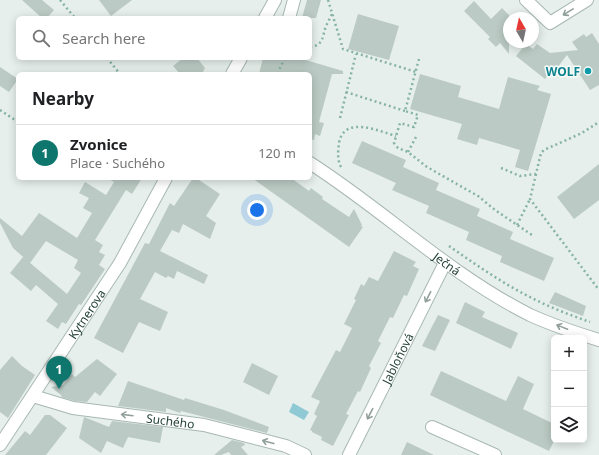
<!DOCTYPE html>
<html lang="en">
<head>
<meta charset="utf-8">
<style>
  body { margin:0; font-family:"Noto Sans",sans-serif; background:#f2f2f2; color:#202124 }
  .controls { position:absolute; right:12px; bottom:12px; display:grid; overflow:hidden; border-radius:6px; box-shadow:0 2px 10px #0003 }
  .controls button { width:36px; height:36px; display:grid; place-items:center; padding:0; border:0; border-bottom:1px solid #e0e0e0; background:#fff; color:#202124; font:20px sans-serif }
  .compass { position:absolute; left:503px; top:12px; width:36px; height:36px; border-radius:50%; background:#fff; box-shadow:0 2px 10px #0003; rotate:351deg }
  .you { position:absolute; left:257px; top:210px; width:14px; height:14px; margin:-10px; border:3px solid #fff; border-radius:50%; background:#1a73e8; box-shadow:0 0 0 6px #1a73e833 }
  .badge { display:grid; place-items:center; width:26px; height:26px; border-radius:50%; background:#0f766e; color:#fff; font-size:13px; font-weight:700 }
  .pin { position:absolute; translate:-50% -33px; filter:drop-shadow(0 1px 2px #0008) }
  .pin::after { content:''; position:absolute; top:21px; width:14px; height:12px; background:inherit; clip-path:polygon(0 0,100% 0,50% 100%) }
  .list { margin:0; padding:0; list-style:none }
  h2 { display:flex; justify-content:space-between; align-items:center; height:52px; margin:0; padding:0 16px; font-size:17px }
  h2 small { font-size:13px; font-weight:400; color:#757577 }
  .list li { display:grid; grid-template-columns:26px 1fr auto; gap:12px; align-items:center; box-sizing:border-box; height:56px; padding:0 16px; border-top:1px solid #e0e0e0 }
  .list b { display:block; font-size:15px; white-space:nowrap }
  .list p { margin:0; font-size:13px; white-space:nowrap; color:#757577 }
  .list em { font-size:13px; font-style:normal; color:#757577 }
  .icon { flex:none; width:22px; height:22px; fill:none; stroke:currentColor; stroke-width:2; stroke-linecap:round; stroke-linejoin:round }
  .map { position:relative; flex:none; width:599px; height:455px; overflow:hidden }
  .search { position:absolute; background:#fff; box-shadow:0 2px 10px #0003; left:16px; top:16px; width:296px; height:44px; display:flex; align-items:center; gap:10px; box-sizing:border-box; padding:0 14px; border-radius:6px; color:#757577; font-size:15px }
  .panel { position:absolute; background:#fff; box-shadow:0 2px 10px #0003; left:16px; top:72px; width:296px; height:108px; border-radius:6px }
  .map>svg:first-child { display:block }
  .water { fill:#8ec9d4 }
  .building { fill:#bbcac4 }
  .lines { fill:none; stroke-linecap:round; stroke-linejoin:round }
  .minor-casing { stroke:#a8b8b2; stroke-width:14 }
  .path { stroke:#86b3a5; stroke-width:2.5; stroke-dasharray:2 3; stroke-linecap:butt }
  .minor { stroke:#fff; stroke-width:12 }
  .oneway { stroke:#92a09c }
  .culture-dot { fill:#0f9aa8; stroke:#f7fbf9; stroke-width:1.5 }
  .labels { text-anchor:middle; dominant-baseline:central; stroke-width:3; stroke-linejoin:round; paint-order:stroke }
  .culture-label { font-size:12px; font-weight:bold; fill:#0d838f; stroke:#f7fbf9; text-anchor:end }
  .street-label { font-size:12px; fill:#24423a; stroke:#f7fbf9 }
</style>
</head>
<body>
<div class="map">
<svg width="599" height="455" viewBox="0 0 599 455">
  <rect width="100%" height="100%" fill="#e6efeb"/>
  <path class="water" d="M293,403L309,412L304,420L289,412Z"/>
  <path class="building" d="M22,0H42L54,10L47,18H42Z
    M99,0H132L111,16Z
    M307,0H321L316,18H302Z
    M474,1L491,19L502,8L509,15V54L500,43L496,47L488,39L490,37L464,11Z
    M358,14L399,26L389,60L348,49Z
    M592,33L599,44V85L590,90L567,55L557,68H554L545,79L516,56L526,44L533,49L537,44L550,53L578,50L572,42L584,34L586,37Z
    M183,58H197L205,68L202,74H180L173,66Z
    M263,58H299L343,71V74H332L319,122L324,123L320,136L315,134L314,140L310,139V74H259Z
    M0,67L18,79L9,92L0,86Z
    M420,74L461,86L458,97L499,109L508,77L540,86L537,90L551,94L528,171L515,167L520,150L479,138L477,145L457,139L462,124L410,109Z
    M362,141L406,160L403,167L439,183L436,190L480,209L477,216L513,232L510,239L554,258L544,281L500,262L502,256L466,240L469,232L426,213L429,206L392,190L396,183L352,163Z
    M599,164V200L574,219L557,197Z
    M107,178H142L132,194L126,190L95,240L103,245L99,252L105,255L99,265L105,269L81,305L79,304L66,324L62,322L58,329L46,321L58,304L36,285L31,291L10,273L23,257L67,294L81,273L74,268L78,260L46,241L30,263L13,248L0,223V218L22,236L39,213L77,238L92,213L83,208L89,198L79,193L85,182L106,195L114,182Z
    M193,178H196L220,194L206,216L216,223L210,239L183,224L179,233L172,230L160,251L208,275L204,284L177,271L174,279L168,276L166,278L155,272L140,299L168,312L160,331L139,322L123,353L94,338L145,243L149,244L170,203L174,206Z
    M252,178H291L309,191L311,188L323,197L322,199L349,217L354,209L362,225L361,226L363,227L349,247Z
    M394,251L416,262L413,266L419,269L407,296L404,295L393,318L390,317L378,341L381,343L369,366L371,368L360,392L358,391L346,414L349,415L333,446L321,440L322,437L312,432V431L310,430L317,416L314,414L320,401L311,397L336,350L340,352L352,328L344,324L356,300L354,299L361,284L364,286L369,277L378,281Z
    M555,292L586,306L583,316L549,303Z
    M465,302L485,312L482,317L518,333L511,349L456,323Z
    M438,315L450,320L435,351L422,346Z
    M12,356L22,366L35,375L8,418L0,412V370Z
    M97,359L117,374L100,396L95,392L87,402L75,401L61,397L62,396L51,387L63,385L72,374L75,377Z
    M252,363L278,376L269,395L243,382Z
    M441,371L506,401L518,376L534,384L523,409L554,424V441L549,451L430,395Z
    M128,381L184,400L185,398L224,410L269,427L267,433L181,411L180,413L166,408V412L118,406Z
    M45,415H50L67,428L46,455H5L25,431L30,435Z
    M84,417L109,427L112,421L163,427L160,443L128,437L123,448L107,441L101,453L79,438Z
    M232,440L244,443L245,445L241,447L248,455H231L229,452L221,455H214Z
    M407,442L434,455H401Z"/>
  <g class="lines">
    <defs>
      <g id="minor">
        <path d="M526,0L550,23L587,0"/>
        <path d="M265,18L275,0"/>
        <path d="M289,18L294,0"/>
        <path d="M232,74L241,58"/>
        <path id="s1" d="M310,163C385,211 450,275 530,315C552,325 576,333 599,340"/>
        <path id="s2" d="M33,396L73,408L204,425L286,446L305,455"/>
        <path d="M432,427L495,455"/>
        <path id="s3" d="M0,445L120,263L166,178"/>
        <path id="s4" d="M349,455L445,263"/>
      </g>
    </defs>
    <use href="#minor" class="minor-casing"/>
    <path class="path" d="M60,0L75,18
      M328,0L343,49L416,72
      M310,47C324,45 322,37 326,26C328,22 330,18 332,14
      M107,58L120,74
      M419,59L405,111L418,115L414,127L400,123L394,143L398,148L408,152L427,167L478,196L495,210L532,235
      M279,74L280,68L285,58
      M346,92L405,111
      M0,110L18,122
      M340,118L356,54
      M408,152L416,137
      M341,167C337,159 338,151 339,143C344,115 379,131 396,136
      M501,168L520,176L536,174L541,153L544,150L582,133L599,122
      M536,174L530,199L599,290
      M517,225L530,199
      M449,246C475,264 502,283 530,297C549,307 570,315 590,322"/>
    <use href="#minor" class="minor"/>
  </g>
  <defs><path id="oneway-shaft" d="M-6 0H5M1.5-3L5.5 0L1.5 3" fill="none" stroke-width="1.6" stroke-linecap="round" stroke-linejoin="round"/></defs>
  <g class="oneway">
    <use href="#oneway-shaft" transform="translate(568 12) rotate(148)"/>
    <use href="#oneway-shaft" transform="translate(428 297) rotate(117)"/>
    <use href="#oneway-shaft" transform="translate(562 327) rotate(-158)"/>
    <use href="#oneway-shaft" transform="translate(370 414) rotate(117)"/>
    <use href="#oneway-shaft" transform="translate(127 415) rotate(-173)"/>
    <use href="#oneway-shaft" transform="translate(268 442) rotate(-165)"/>
  </g>
  <circle class="culture-dot" cx="588" cy="71" r="4"/>
  <g class="labels">
    <g class="culture-label">
      <text x="580" y="71">WOLF</text>
    </g>
    <g class="street-label">
      <text stroke="none"><textPath href="#s1" startOffset="170">Ječná</textPath></text>
      <text stroke="none"><textPath href="#s3" startOffset="157">Kytnerova</textPath></text>
      <text stroke="none"><textPath href="#s4" startOffset="108">Jabloňová</textPath></text>
      <text stroke="none"><textPath href="#s2" startOffset="140">Suchého</textPath></text>
    </g>
  </g>
</svg>
<div class="controls">
<button>+</button>
<button>−</button>
<button><svg class="icon" aria-label="layers" viewBox="0 0 24 24"><path d="M12 4l9 5-9 5-9-5zM3 14l9 5 9-5"/></svg></button>
</div>
<svg class="compass" viewBox="-18 -18 36 36"><path d="M0-13l5 13h-10z" fill="#e53935"/><path d="M0 13l5-13h-10z" fill="#757577"/></svg>
<div class="you"></div>
<div class="pin badge" style="left:59px;top:389px">1</div>
<div class="search"><svg class="icon" aria-label="search" viewBox="0 0 24 24"><circle cx="10" cy="10" r="6"/><path d="M15 15l6 6"/></svg>Search here</div>
<section class="panel">
<h2>Nearby<small></small></h2>
<ul class="list">
<li><span class="badge">1</span><div><b>Zvonice</b><p>Place · Suchého</p></div><em>120 m</em></li>
</ul>
</section>
</div>
</body>
</html>
